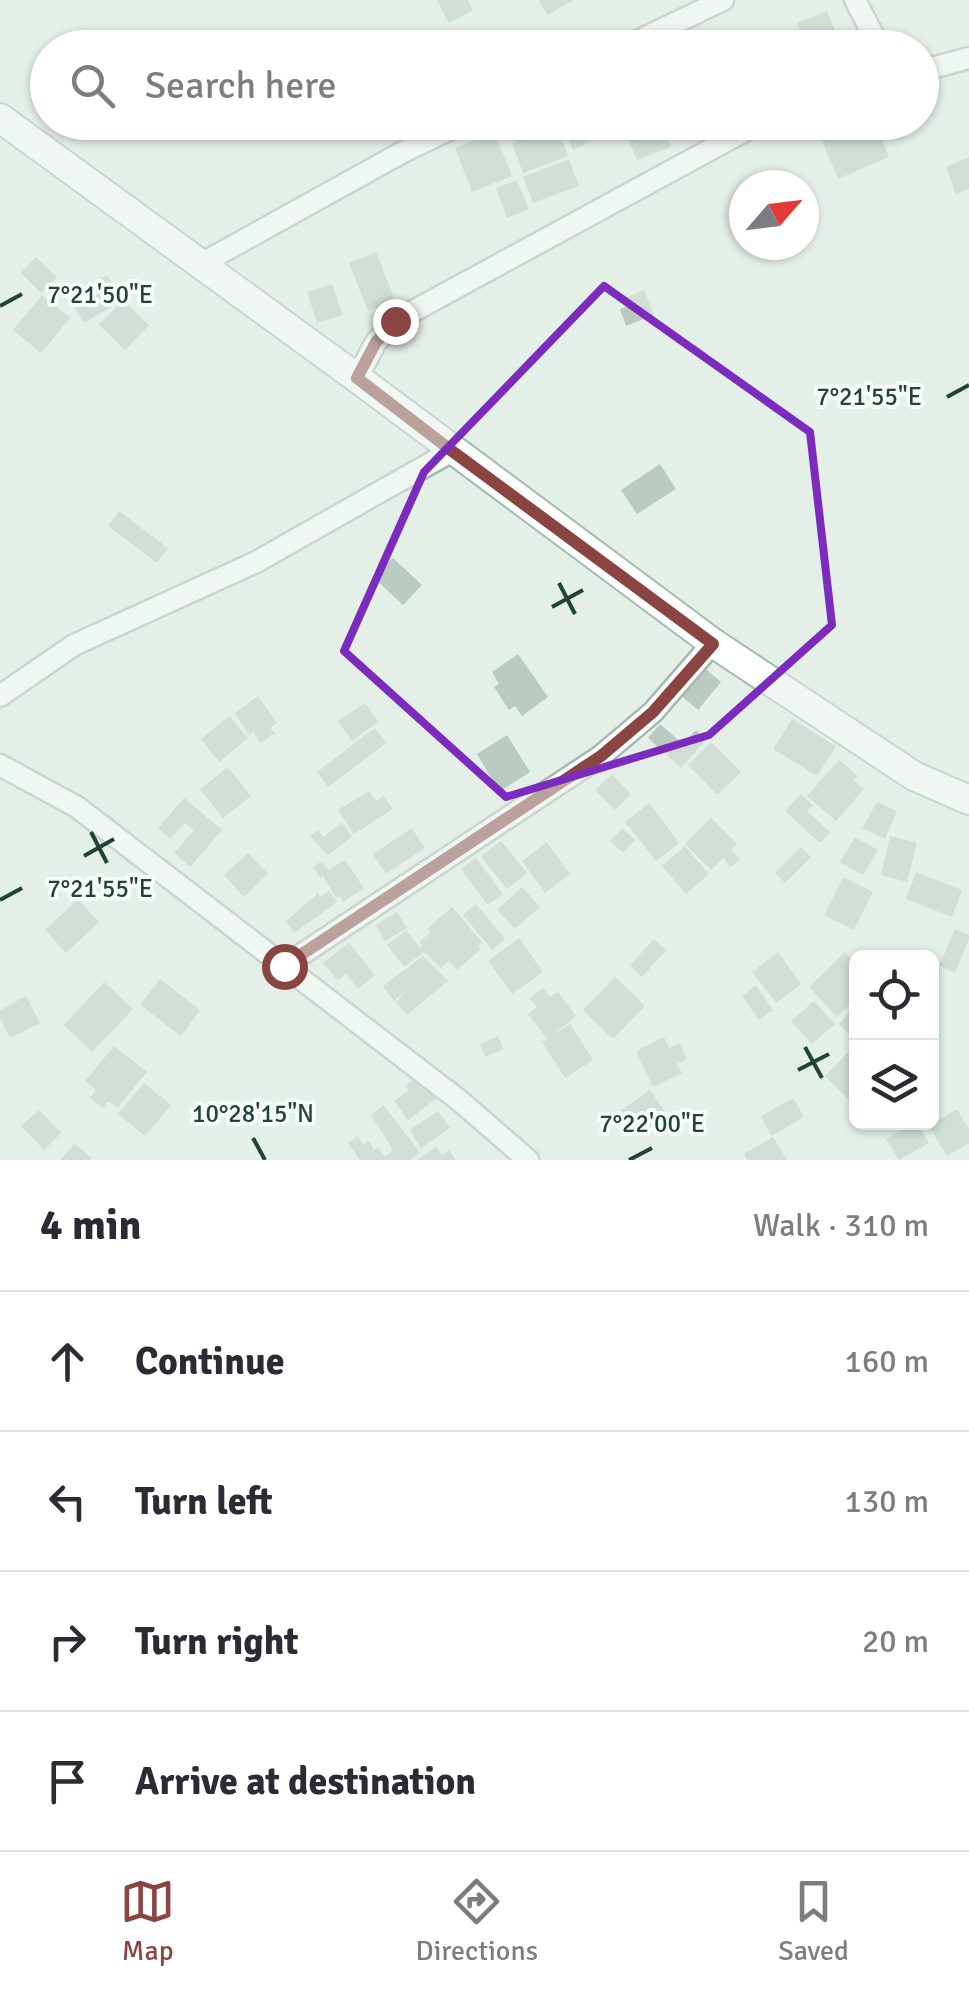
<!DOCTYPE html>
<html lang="en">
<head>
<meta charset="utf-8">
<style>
  body { margin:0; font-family:Signika,sans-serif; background:#f2f2f3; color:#2b2b33 }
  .controls { position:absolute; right:30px; bottom:30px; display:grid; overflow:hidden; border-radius:15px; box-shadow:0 2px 8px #0004 }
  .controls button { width:90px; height:90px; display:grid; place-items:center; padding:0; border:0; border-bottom:2px solid #e1e1e2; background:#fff; color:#2b2b33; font:50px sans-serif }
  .compass { position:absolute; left:729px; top:170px; width:90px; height:90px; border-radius:50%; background:#fff; box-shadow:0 2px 8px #0004; rotate:62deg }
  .stop { position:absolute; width:30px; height:30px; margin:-22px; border:8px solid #8a4441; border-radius:50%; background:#fff }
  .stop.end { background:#8a4441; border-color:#fff; box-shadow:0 2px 10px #0008 }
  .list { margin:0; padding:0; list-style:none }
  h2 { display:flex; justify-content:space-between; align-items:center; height:130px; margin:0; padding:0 40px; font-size:42px }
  h2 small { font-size:32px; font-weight:400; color:#7c7c81 }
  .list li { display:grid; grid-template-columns:65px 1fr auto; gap:30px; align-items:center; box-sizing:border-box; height:140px; padding:0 40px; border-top:2px solid #e1e1e2 }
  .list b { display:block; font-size:38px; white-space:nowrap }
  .list em { font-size:32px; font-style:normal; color:#7c7c81 }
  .icon { flex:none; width:55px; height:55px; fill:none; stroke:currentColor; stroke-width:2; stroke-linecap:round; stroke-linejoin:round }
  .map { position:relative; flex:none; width:969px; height:1160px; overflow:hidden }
  .search { position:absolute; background:#fff; box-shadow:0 2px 8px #0004; left:30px; right:30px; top:30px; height:110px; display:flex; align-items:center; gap:25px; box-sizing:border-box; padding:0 35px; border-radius:55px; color:#7c7c81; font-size:38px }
  .sheet { height:690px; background:#fff }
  nav { display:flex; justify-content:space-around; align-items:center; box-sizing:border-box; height:140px; border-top:2px solid #e1e1e2; background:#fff; font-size:28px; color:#7c7c81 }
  nav a { display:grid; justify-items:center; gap:5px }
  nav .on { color:#8a4441 }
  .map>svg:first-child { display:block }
  .building { fill:#b9cbc1 }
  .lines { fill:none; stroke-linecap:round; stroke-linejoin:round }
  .street-casing { stroke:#a6b8af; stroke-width:25 }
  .secondary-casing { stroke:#a1bcaf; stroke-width:32 }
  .street { stroke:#fff; stroke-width:20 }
  .secondary { stroke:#fff; stroke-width:28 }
  .route { stroke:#8a4441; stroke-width:12 }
  .marked { fill:none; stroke:#7b2cbf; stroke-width:8; stroke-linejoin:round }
  .ticks { fill:none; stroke:#214435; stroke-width:4 }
  .ticks-label { font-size:25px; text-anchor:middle; fill:#214435; stroke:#f5fbf7; stroke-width:8; stroke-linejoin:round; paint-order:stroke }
</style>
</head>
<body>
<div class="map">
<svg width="969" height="1160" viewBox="0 0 969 1160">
  <rect width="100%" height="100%" fill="#e4efe8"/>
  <path class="building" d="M437,0H468L473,10L449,23Z
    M539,0H574L547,15Z
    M827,11L842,48H807L797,23Z
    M560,122H604L609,132L573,150Z
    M621,122H660L671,147L637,160Z
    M865,122H875L889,157L838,179L822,141Z
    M557,126L568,156L523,173L512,143Z
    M494,132L512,176L472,192L455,148Z
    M969,157V189L956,194L946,167Z
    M569,159L579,186L533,203L523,177Z
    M517,180L529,209L507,218L496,188Z
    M376,252L395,300L368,311L349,263Z
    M36,257L57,277L41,293L21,273Z
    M107,275L114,286L122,281L131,295L84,323L69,298Z
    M332,284L343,315L317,323L307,292Z
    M644,290L654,315L626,326L620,309L631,305L628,297Z
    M42,295L70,318L41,353L13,330Z
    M123,300L149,325L125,350L99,325Z
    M660,464L676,489L637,514L621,490Z
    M119,511L168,548L157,563L108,526Z
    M393,558L422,585L403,605L372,576Z
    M518,654L548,697L522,716L515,706L509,710L494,687L499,684L492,672Z
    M702,666L721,682L698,710L679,694Z
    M258,696L277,723L270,728L275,733L260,743L253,732L249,735L235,713Z
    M365,703L378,722L352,741L338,721Z
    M229,716L248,738L219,762L201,739Z
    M792,719L836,746L817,776L773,749Z
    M660,724L683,744L696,730L706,740L681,768L648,738Z
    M375,728L386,743L328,787L317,772Z
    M507,735L530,772L499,792L477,754Z
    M711,742L741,772L717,795L688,765Z
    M839,760L858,776L854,780L864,789L836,821L807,796Z
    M228,767L251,796L223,818L200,789Z
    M612,774L631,794L615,810L595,790Z
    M369,791L376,801L384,796L393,809L354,834L338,810Z
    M801,794L813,805L807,811L830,832L820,843L785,811Z
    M184,798L222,830L190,867L174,853L194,830L185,823L170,839L158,828Z
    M877,802L897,811L885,839L862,828Z
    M649,803L679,843L656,861L625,822Z
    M711,818L737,844L731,850L740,859L731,867L723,858L711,870L685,844Z
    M342,823L352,837L328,855L310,836L318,830L323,837Z
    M412,828L425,848L386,874L373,854Z
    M622,828L635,840L623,853L610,841Z
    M890,836L917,843L907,882L881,875Z
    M855,837L878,850L863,875L840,862Z
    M501,841L527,873L507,889L481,857Z
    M547,842L570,874L545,893L522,861Z
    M685,846L709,874L686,894L662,866Z
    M801,847L811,857L785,883L775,873Z
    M248,853L268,874L244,897L224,875Z
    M476,858L503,894L488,905L461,869Z
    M345,860L364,888L343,902L339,896L336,898L323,876L320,878L313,867L322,861L328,870Z
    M916,872L962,890L952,917L906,899Z
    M843,877L873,892L854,930L824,915Z
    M522,887L540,907L515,929L497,910Z
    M329,891L337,902L294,933L286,921L318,893L320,897Z
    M78,899L99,922L66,953L45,930Z
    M476,904L505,939L492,950L463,915Z
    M452,907L482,942L478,946L481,949L457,970L449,961L441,968L424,952L404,967L387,945L406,930L420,948L422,946L419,942L431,932L427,929Z
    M397,912L407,928L385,941L376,925Z
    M955,929L969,935V939L955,973L939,966Z
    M519,938L543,972L512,994L488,961Z
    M654,939L666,950L642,977L630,965Z
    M349,943L375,975L358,989L346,974L338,981L323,963Z
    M778,952L801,984L776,1003L752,972Z
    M845,952L856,964V998L837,1017L809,987Z
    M423,956L448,981L407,1015L396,1002L407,990L394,1001L383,986Z
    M615,977L645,1006L613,1039L583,1010Z
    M160,979L200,1010L181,1036L140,1005Z
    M104,982L133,1009L92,1052L64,1025Z
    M756,985L773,1010L759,1020L742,996Z
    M543,988L550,997L558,992L576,1016L553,1035L570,1024L593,1060L565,1078L542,1042L547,1039L528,1014L537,1007L530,998Z
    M26,996L40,1023L10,1038L0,1018V1010Z
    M814,1001L835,1024L812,1044L791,1021Z
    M856,1005V1040L839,1024Z
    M498,1036L504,1049L485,1057L480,1044Z
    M664,1037L669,1048L679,1043L687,1059L677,1064L682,1073L653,1087L636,1051Z
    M856,1044V1100L853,1104L825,1076Z
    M114,1046L147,1072L117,1108L108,1101L103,1108L90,1098L96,1090L85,1081Z
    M419,1076L436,1099L408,1120L394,1101L409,1090L406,1085Z
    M144,1083L171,1105L145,1136L118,1114Z
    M650,1090L668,1116L639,1136L620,1111Z
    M793,1098L804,1117L771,1136L761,1116Z
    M383,1105L420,1152L410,1160H360L348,1143L358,1136L363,1145L369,1141L374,1150L378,1147L385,1157L393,1150L371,1115Z
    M957,1109L969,1129V1143L947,1156L929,1126Z
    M39,1110L61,1133L44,1150L21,1126Z
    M438,1111L450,1128L421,1148L410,1130Z
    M916,1122L929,1143L899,1160L886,1139Z
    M773,1137L787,1160H747L744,1154Z
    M75,1144L92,1158L90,1160H60Z
    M436,1147L442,1155L449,1150L456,1160H417Z"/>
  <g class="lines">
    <defs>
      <path id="street" d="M855,0L880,48
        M623,48L723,0
        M922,67H936L969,58
        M199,265L403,152L465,122
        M357,378L376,342L395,321L761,122
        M0,696L74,645L256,562L452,451
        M0,765L77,807L460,1101L528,1160
        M284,966L601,756L653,712L713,643"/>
      <path id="secondary" d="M0,118L357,378L713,643L914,776L969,800"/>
    </defs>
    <use href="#street" class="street-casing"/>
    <use href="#secondary" class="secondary-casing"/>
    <use href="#street" class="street"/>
    <use href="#secondary" class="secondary"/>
  </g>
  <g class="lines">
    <path class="route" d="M284,966L601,756L653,712L713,644L452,451L357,378L376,342L395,321"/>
  </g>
  <path d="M0 0H969V1160H0ZM604,286L810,432L832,625L709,735L506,797L344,651L424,472Z" fill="#e4efe8" fill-opacity=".55" fill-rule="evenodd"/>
  <path class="marked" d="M604,286L810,432L832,625L709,735L506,797L344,651L424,472Z"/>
  <path class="ticks" d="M0,306L22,294M947,397L969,385M559,583L575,614M552,607L583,590M91,832L107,863M84,856L114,839M0,900L22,888M805,1047L822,1078M798,1070L829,1054M253,1138L265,1160M629,1160L652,1148"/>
  <g class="ticks-label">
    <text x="100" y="303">7°21'50"E</text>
    <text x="869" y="405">7°21'55"E</text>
    <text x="100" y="897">7°21'55"E</text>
    <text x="253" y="1122">10°28'15"N</text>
    <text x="652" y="1132">7°22'00"E</text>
  </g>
</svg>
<div class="controls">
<button><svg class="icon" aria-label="locate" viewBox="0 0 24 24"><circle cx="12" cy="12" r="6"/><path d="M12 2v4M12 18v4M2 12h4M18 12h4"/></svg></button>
<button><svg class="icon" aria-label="layers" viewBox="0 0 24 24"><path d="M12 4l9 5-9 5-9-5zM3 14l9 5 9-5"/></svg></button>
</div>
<svg class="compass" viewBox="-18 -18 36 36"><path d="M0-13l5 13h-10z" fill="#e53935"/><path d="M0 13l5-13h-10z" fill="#7c7c81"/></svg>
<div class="stop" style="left:284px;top:966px"></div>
<div class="stop end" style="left:395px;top:321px"></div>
<div class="search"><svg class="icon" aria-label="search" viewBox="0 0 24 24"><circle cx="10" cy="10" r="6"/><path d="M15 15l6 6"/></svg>Search here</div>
</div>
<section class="sheet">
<h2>4 min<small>Walk · 310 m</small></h2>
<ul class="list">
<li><svg class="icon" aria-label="ahead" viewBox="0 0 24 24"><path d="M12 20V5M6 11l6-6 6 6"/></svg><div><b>Continue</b></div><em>160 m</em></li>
<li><svg class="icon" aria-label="left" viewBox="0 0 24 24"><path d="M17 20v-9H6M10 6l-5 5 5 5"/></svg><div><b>Turn left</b></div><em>130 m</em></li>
<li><svg class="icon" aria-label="right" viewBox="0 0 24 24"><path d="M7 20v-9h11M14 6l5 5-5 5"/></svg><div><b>Turn right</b></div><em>20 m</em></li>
<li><svg class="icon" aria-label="arrive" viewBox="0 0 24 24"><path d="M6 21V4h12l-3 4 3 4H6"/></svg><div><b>Arrive at destination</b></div></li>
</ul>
</section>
<nav>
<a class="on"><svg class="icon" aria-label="map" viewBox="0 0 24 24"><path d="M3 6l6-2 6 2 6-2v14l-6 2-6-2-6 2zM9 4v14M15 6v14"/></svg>Map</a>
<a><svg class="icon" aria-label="directions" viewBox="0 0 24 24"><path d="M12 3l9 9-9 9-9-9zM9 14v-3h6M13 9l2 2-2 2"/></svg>Directions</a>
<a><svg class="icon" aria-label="saved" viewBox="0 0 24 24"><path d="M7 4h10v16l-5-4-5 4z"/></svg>Saved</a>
</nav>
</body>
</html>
